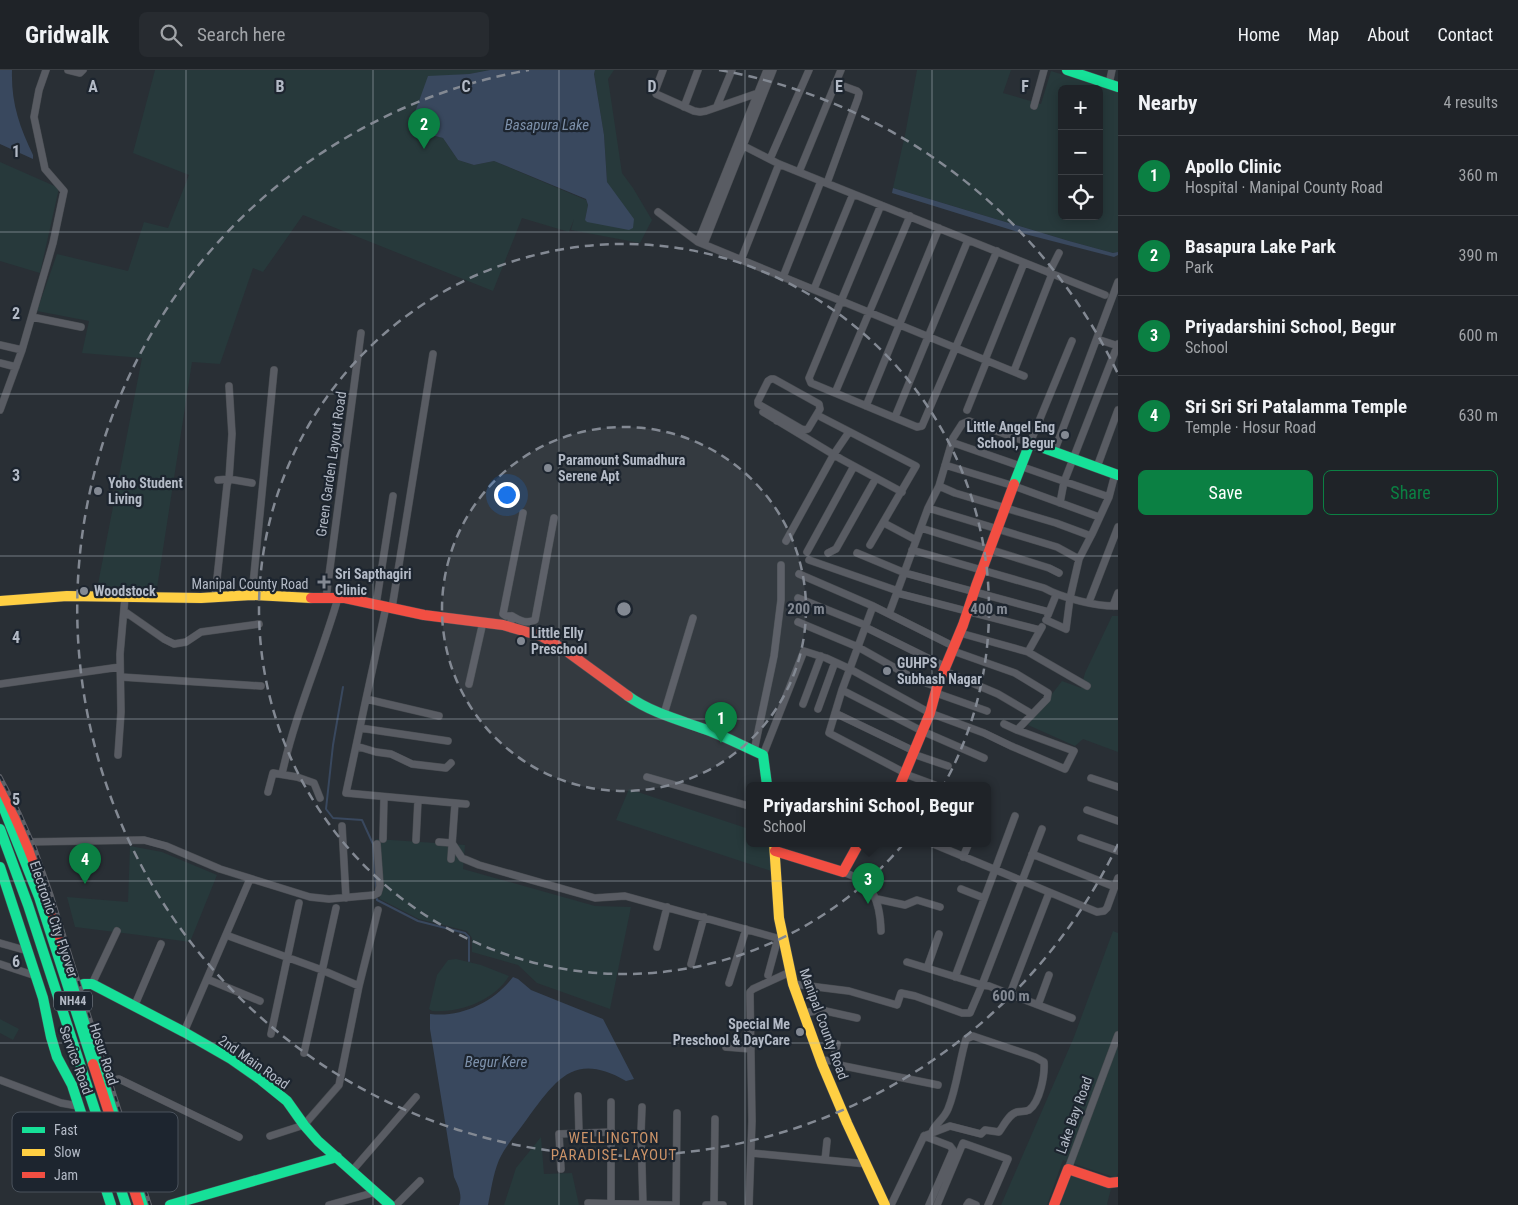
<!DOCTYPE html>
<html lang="en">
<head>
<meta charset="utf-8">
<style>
  body { margin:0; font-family:"Roboto Condensed",sans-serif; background:#272b30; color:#f1f3f6 }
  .controls { position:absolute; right:15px; top:15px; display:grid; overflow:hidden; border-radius:8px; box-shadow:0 2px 12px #0003 }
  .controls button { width:45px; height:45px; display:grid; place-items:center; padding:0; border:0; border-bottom:1px solid #3c4045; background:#1f2328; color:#f1f3f6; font:25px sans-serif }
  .you { position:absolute; left:506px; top:424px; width:18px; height:18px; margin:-12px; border:4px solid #fff; border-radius:50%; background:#1a73e8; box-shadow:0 0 0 8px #1a73e833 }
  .badge { display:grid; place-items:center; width:32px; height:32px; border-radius:50%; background:#0b8043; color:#fff; font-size:16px; font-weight:700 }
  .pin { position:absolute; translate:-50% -41px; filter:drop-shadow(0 1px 2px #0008) }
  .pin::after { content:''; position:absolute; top:26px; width:18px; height:15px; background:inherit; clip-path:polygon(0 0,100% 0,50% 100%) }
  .popup { position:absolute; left:746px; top:712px; width:245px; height:65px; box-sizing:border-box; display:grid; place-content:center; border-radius:8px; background:#1f2328; filter:drop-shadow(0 1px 4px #0005); font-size:16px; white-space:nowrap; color:#a1a4a8 }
  .popup b { font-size:19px; color:#f1f3f6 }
  .popup::after { content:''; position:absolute; left:50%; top:100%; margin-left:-10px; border:10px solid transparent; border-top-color:#1f2328 }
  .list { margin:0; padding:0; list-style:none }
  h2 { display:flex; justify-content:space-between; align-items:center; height:65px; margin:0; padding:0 20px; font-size:21px }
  h2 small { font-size:16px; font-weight:400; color:#a1a4a8 }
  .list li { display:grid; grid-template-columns:32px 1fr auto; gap:15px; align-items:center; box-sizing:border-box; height:80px; padding:0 20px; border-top:1px solid #3c4045 }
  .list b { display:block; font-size:19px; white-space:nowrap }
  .list p { margin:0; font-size:16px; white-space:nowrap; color:#a1a4a8 }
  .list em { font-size:16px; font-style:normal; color:#a1a4a8 }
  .actions { display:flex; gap:10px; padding:15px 20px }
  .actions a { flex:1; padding:11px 0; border:1px solid #0b8043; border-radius:8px; text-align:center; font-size:18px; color:#0b8043 }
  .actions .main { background:#0b8043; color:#fff }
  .icon { flex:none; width:28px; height:28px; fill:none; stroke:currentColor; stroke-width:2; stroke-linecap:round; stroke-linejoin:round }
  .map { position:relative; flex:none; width:1118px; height:1135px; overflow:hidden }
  header { display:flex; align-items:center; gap:30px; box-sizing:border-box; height:70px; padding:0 25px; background:#1f2328; border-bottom:1px solid #3c4045 }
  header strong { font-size:24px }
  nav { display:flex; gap:28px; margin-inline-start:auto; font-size:18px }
  .search { width:350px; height:45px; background:#272b30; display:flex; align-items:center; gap:12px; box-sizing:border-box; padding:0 18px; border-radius:8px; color:#a1a4a8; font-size:19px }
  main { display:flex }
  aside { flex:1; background:#1f2328 }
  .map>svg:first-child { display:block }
  .green { fill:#27393b; fill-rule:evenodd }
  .water { fill:#39485e }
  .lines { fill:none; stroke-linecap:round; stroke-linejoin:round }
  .stream { stroke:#39485e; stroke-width:2 }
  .street-casing { stroke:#474b50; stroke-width:8 }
  .fast-casing { stroke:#474b50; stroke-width:11 }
  .slow-casing { stroke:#474b50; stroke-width:11 }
  .jam-casing { stroke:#474b50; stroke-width:11 }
  .street { stroke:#595c63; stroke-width:7 }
  .fast { stroke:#16e098; stroke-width:10 }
  .slow { stroke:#ffcf43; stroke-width:10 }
  .jam { stroke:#f24e42; stroke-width:10 }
  .rail-casing { stroke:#5d6067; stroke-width:4 }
  .rail { stroke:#1d252f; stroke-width:2; stroke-dasharray:5.5; stroke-linecap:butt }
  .grid { fill:none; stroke:#b3bac6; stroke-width:1; stroke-opacity:0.55 }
  .ring { fill:none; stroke:#838993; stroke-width:2.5; stroke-dasharray:9 6 }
  .poi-dot { fill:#838993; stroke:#1d252f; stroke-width:2 }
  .labels { text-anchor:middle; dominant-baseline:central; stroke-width:4.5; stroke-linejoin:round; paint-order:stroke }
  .shield { fill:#1d252f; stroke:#868d99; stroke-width:1 }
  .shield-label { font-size:12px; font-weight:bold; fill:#b3bac6 }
  .poi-label { font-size:14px; font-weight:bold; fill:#b3bac6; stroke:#1d252f; text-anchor:start }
  .street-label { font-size:14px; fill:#b3bac6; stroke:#1d252f }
  .water-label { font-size:15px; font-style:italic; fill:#7d91ab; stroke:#1d252f }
  .neighbourhood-label { font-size:15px; letter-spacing:1px; fill:#cc9368; stroke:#1d252f }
  .key { fill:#1d252f; stroke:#4a525c; stroke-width:1 }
  .key-label { font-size:14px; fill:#b3bac6 }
  .grid-label { font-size:16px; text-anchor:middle; font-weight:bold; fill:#b3bac6; stroke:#1d252f; stroke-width:4.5; stroke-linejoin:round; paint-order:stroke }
  .centre { fill:#838993; stroke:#1d252f; stroke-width:2.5 }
  .ring-label { font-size:15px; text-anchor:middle; font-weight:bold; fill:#838993; stroke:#1d252f; stroke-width:4.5; stroke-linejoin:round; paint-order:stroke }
</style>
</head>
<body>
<header>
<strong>Gridwalk</strong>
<div class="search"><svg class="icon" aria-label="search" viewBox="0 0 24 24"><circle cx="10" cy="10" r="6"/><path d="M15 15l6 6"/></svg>Search here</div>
<nav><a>Home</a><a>Map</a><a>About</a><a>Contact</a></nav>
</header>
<main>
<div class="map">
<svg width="1118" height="1135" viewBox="0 0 1118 1135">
  <rect width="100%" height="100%" fill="#292f35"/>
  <path class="green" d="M155,0H490L469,4L429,7L415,66H435L443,68L458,90L474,95L494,91L586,130L588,135L585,150L613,123L607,112L604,65L594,4L595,0H614L608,9L622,103L633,118L652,150L640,173L571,160L574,149L569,162L522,148L493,221L303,145L263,202L253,198L220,294L192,292L157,518L97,519L142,288L82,283L89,251L37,241L57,184L128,201L144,152L168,158L189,105L133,83Z
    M917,0H1011L1003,23L1041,34L1051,1L1118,22V182L1113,183L1069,171L893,118L905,65ZM1062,19H1099V146H1062Z
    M0,92L59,118L40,203L0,191Z
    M1112,546H1118V682L1083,669L1075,676L1028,655L1062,611L1081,618L1085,603Z
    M629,719L749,759V773H769L771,801L616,750Z
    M376,769L465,775L463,799L595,836L631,837L610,939L537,913L518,895L472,882V868L467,861L419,849L380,829Z
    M130,776L162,782L217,805L190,872L139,865L75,857L67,827L128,832Z
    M1113,861L1118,863V1103L1116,1108L1063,1090L1047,1135H1001L1074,967Z
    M456,889L481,895L509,906C494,931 459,943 432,941L429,939L437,905L448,890Z
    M0,949L19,959L13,970L0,963Z
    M541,1067L544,1104L572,1103L579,1135H504L516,1098Z
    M1070,1105L1111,1119L1107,1134L1108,1135H1059Z"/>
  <path class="water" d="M0,0H12C11,32 19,56 33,85V89L0,74Z
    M490,0H595L594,4L604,65L607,112L634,149L633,158L629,160L587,152L585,150L588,135L586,129L494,91L474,95L458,90L443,68L435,66H415L409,59L428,6L469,4Z
    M893,118L1069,171L1113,183L1118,182V185L1114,187L1021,163L892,123Z
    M513,907L518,909L531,920L603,949L634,1009L626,1011C574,981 556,1010 527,1049C518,1062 506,1075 499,1090C493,1104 491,1121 488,1135H459C463,1125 458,1116 454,1107L430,959V944C461,948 494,932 513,907Z"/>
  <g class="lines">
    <path class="stream" d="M343,617L333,675L326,739L333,748L362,750L373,774L376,818
      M377,829V830L418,851L465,863L469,867V891"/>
    <defs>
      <path id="street" d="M68,0L80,3L83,0
        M663,0L655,21L656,24L694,41L700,42L706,41L758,23
        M1109,14L1112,0
        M717,36L732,0
        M1034,36L1044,0
        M684,37L698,0
        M738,73L779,94L821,111L1105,225
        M770,89L809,0
        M799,102L841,0
        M827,113L858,28L859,23L857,21L835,13
        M881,135L809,308L811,313L917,357L922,356L997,181
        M658,142L698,172L1024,306
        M698,172L767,0
        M704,174L773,0
        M741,190L779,94
        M1049,203L1059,183
        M783,207L821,111
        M814,219L853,124
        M32,247L81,257
        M1097,269L1118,276
        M0,275L22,280L53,173L64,121L45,99L34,47L39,20L46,0
        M985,290L1024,193
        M0,293L16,297
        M1014,301L1052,204
        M835,323L910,146
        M866,336L939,158
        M0,340L22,280
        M967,340L987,290
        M763,342L841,389L902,422
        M821,347L916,396L870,475
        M895,347L968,170
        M777,351L779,346L803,360L808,359L820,339L819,334L774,309H771L768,311L758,331V334L779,346
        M951,372L1109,427
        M1054,382L1118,212
        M945,395L1014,416L1099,447
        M1097,397L1118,340
        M218,410L229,409L252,413
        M939,416L955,423L1056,453L1091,466
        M1060,433L1064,412L1118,274
        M928,438L1057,477L1079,489
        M884,453L916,470
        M921,458L1049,498L1059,503
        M786,471L834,384L849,362
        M912,480L1044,518C1062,528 1098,537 1118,536
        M807,482L854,396
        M828,483L836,479L876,408
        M857,483L905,503L1049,542
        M809,490L898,521
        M799,504L873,536
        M897,523L1040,560
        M252,525L274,300
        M215,527L227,415L229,409L232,364L229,316
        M326,528L361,263
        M798,528L865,555
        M1089,532L1118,457
        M376,535L393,426
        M1113,536L1118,523
        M386,537L366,629L439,646
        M392,538L433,284
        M124,541L164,569L174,574L186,572L201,562L259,554
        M889,544L928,438L939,416L953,368L962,354L969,351L1030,373L1072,271
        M1048,545L1056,525
        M512,546C520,551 527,554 535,550L554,448
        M1046,550L1066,559L1070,528L1079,489L1092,464L1109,427L1115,404
        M798,552L858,577L913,608L937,617
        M510,556L512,546H506L503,544L523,443
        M865,557L946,597
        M960,563L1028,582L1087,616
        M953,581L1015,603L1048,623L1047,629L1017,660
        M1028,582L1042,557
        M944,601L998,624L1032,644
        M121,607L261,616
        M0,614L120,597
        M469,614L483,552
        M842,620L922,661L984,688
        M936,623L987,641
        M366,629L346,723L466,734
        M803,634L821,586
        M818,639L835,592
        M835,643L914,681
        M664,644L693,548
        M360,658L448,671
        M356,676L376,682L391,684L412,694L446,698L451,693
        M754,681L774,586L781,530V495
        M913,684L948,696
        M118,685L121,642L120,584L125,527
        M763,685L804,581L826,588L850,599L930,643L984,663L1011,676L1065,699L1074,681L1017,660L1004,654
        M905,703L829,663L842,620L873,536L955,577
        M282,704C295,644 321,587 338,528
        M905,704L935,715
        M647,707L749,736
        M1091,708L1118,717
        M268,722L273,703L297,707L314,713L320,728
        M1087,740L1118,751
        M342,756L346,828
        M1081,768L1118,781
        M383,769L384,727
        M416,770L418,730
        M25,772L144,770L166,776L220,799L310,827L329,829L374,825L378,823L380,816L377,774
        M439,772L452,773
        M452,773L462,788L479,795L595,828L625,826L784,870
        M931,773L1097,842L1104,841L1107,838L1118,808
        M1032,784L1115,817
        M963,787L969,773
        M451,789L455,733
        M843,802C873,812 880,830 881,861
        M961,819L984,828
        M877,829L905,835L917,830L940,837
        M226,865L322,900L359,916
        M0,873L28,881
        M657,877L667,837
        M907,892L982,915L989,916L1072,948
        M0,894L36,906
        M691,894L704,847
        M927,898L939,864
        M768,905L778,868
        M955,907L1015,746
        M207,909L260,931
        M729,913L746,859
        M92,914L117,861
        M793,914L849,921L897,935L901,923L915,926L962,943H970L982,915L1042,759
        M1010,924L1049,823
        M1038,935L1049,905
        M134,937L161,874
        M804,943L821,940L857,948
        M184,962L250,809
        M271,964L299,833
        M726,977L751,979
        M304,983L336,838
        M821,990L833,991L839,995L938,1015
        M833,991L837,974
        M0,1010L61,1033L78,1036
        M106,1012L119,1009L239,1067
        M578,1026L579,1063
        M642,1037L641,1062L643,1135
        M270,1066L304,1055L339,1015L359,916L378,840
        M924,1066L950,1056L981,1064L985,1060L999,1062C1004,1055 1009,1044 1017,1042C1021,1041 1025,1042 1029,1040C1040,1032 1045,1005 1044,992L1035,987L973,966L966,969C959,992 957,1017 948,1039C944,1049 935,1054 932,1062
        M924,1066L950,1076L953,1080L929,1135
        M751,1083L867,1094
        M825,1090L827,1071
        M561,1099L559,1064L612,1062
        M1068,1099L1118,965
        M352,1101L416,1027
        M588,1133L671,1135
        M611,1133V1032
        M329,1135L376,1122
        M396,1135L420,1111
        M676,1135L677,1043
        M706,1135H723
        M714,1135L715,1049
        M749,1135L752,1051L750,926V922L753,919L790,902
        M891,1135L924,1066
        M937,1135L963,1073L1008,1089L988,1135
        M967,1135L969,1132L976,1135"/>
      <path id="fast" d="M1067,0L1118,17
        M1014,414L1030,373L1118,405
        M628,626C651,643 683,651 710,661C728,668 745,677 763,685L767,715
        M0,729L39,827L93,994
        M0,759L28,835L126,1135
        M0,797L43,928L51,967L57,987L72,1015L111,1135
        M63,877L146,1135
        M75,917L84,914H92L184,962L231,989L261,1010L287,1031L304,1055L318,1071L390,1135
        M170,1135L337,1087"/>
      <path id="slow" d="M0,531L67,526L201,528L252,525L311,528
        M774,773L779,848L793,914L822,994L847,1053L885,1135"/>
      <path id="jam" d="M311,528H345L424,545L503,555L541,566L565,580L628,626
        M0,715C26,767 46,822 63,877
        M900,715L930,643L937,617L963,555L976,516L1014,414
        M775,781L843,802L859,773
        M93,994L139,1135
        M1054,1135L1068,1099L1109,1113L1118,1112"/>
    </defs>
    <use href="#street" class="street-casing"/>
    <use href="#fast" class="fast-casing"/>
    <use href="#slow" class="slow-casing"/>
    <use href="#jam" class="jam-casing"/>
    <use href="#street" class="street"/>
    <use href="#fast" class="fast"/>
    <use href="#slow" class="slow"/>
    <use href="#jam" class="jam"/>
    <defs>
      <path id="rail" d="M0,706L20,744L35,778L52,826L84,929L150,1135"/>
    </defs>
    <use href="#rail" class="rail-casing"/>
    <use href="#rail" class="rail"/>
  </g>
  <path class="grid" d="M186,0V1135M373,0V1135M559,0V1135M745,0V1135M932,0V1135M0,162H1118M0,324H1118M0,486H1118M0,649H1118M0,811H1118M0,973H1118"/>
  <circle cx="624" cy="539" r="182" fill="#838993" fill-opacity=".12"/>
  <g class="ring">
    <circle cx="624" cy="539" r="182"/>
    <circle cx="624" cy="539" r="365"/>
    <path d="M1118 774A547 547 0 1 1 529 0M719 0A547 547 0 0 1 1118 304"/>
  </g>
  <g class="poi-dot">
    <circle cx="1065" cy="365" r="5"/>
    <circle cx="548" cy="398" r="5"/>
    <circle cx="98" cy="421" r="5"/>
    <path d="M321.5 504.5h5v5h5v5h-5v5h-5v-5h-5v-5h5z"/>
    <circle cx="84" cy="521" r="5"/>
    <circle cx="521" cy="571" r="5"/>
    <circle cx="887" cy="601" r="5"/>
    <circle cx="800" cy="962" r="5"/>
  </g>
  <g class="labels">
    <rect class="shield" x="54" y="921.5" width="38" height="19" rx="4"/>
    <g class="shield-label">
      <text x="73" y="931">NH44</text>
    </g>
    <g class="poi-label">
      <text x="1055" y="357" text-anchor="end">Little Angel Eng<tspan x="1055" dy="16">School, Begur</tspan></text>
      <text x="558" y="390">Paramount Sumadhura<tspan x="558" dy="16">Serene Apt</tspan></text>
      <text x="108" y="413">Yoho Student<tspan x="108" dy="16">Living</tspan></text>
      <text x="335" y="504">Sri Sapthagiri<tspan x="335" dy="16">Clinic</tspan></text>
      <text x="94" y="521">Woodstock</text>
      <text x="531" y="563">Little Elly<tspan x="531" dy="16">Preschool</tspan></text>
      <text x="897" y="593">GUHPS<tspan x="897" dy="16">Subhash Nagar</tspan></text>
      <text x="790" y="954" text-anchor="end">Special Me<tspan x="790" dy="16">Preschool &amp; DayCare</tspan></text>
    </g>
    <g class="street-label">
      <text transform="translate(331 394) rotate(-82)">Green Garden Layout Road</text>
      <text x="250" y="514">Manipal County Road</text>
      <text transform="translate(54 849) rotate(71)">Electronic City Flyover</text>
      <text transform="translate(824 954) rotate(70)">Manipal County Road</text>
      <text transform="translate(104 984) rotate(72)">Hosur Road</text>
      <text transform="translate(76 990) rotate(70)">Service Road</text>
      <text transform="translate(254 992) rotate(35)">2nd Main Road</text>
      <text transform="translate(1074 1045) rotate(-70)">Lake Bay Road</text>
    </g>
    <g class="water-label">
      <text x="547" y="55">Basapura Lake</text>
      <text x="496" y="992">Begur Kere</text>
    </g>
    <g class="neighbourhood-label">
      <text x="614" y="1068">WELLINGTON<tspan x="614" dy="17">PARADISE LAYOUT</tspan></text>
    </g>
  </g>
  <rect x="12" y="1042" width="166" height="80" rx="8" class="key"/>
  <rect x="22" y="1057" width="23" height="6" fill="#16e098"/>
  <rect x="22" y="1079" width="23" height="7" fill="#ffcf43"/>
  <rect x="22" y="1102" width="23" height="6" fill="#f24e42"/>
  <g class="key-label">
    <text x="54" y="1065">Fast</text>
    <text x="54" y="1087">Slow</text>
    <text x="54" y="1110">Jam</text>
  </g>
  <g class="grid-label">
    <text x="93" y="22">A</text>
    <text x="280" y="22">B</text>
    <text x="466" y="22">C</text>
    <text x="652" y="22">D</text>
    <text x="839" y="22">E</text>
    <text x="1025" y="22">F</text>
    <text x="16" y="87">1</text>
    <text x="16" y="249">2</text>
    <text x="16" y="411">3</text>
    <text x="16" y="573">4</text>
    <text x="16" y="735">5</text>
    <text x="16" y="897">6</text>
  </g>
  <circle cx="624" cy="539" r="8" class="centre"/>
  <g class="ring-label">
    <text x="806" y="544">200 m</text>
    <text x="989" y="544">400 m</text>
    <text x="1011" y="931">600 m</text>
  </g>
</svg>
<div class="controls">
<button>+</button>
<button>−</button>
<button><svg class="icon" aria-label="locate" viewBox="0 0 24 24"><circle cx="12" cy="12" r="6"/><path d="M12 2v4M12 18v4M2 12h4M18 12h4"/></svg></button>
</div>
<div class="you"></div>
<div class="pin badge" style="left:721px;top:673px">1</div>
<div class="pin badge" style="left:424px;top:79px">2</div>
<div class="pin badge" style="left:868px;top:834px">3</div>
<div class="popup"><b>Priyadarshini School, Begur</b>School</div>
<div class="pin badge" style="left:85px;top:814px">4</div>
</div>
<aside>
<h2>Nearby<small>4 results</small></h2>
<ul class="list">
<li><span class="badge">1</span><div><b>Apollo Clinic</b><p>Hospital · Manipal County Road</p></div><em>360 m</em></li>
<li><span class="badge">2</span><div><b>Basapura Lake Park</b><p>Park</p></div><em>390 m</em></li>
<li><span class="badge">3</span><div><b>Priyadarshini School, Begur</b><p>School</p></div><em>600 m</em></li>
<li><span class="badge">4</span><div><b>Sri Sri Sri Patalamma Temple</b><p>Temple · Hosur Road</p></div><em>630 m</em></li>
</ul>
<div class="actions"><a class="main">Save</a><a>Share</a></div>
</aside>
</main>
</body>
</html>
